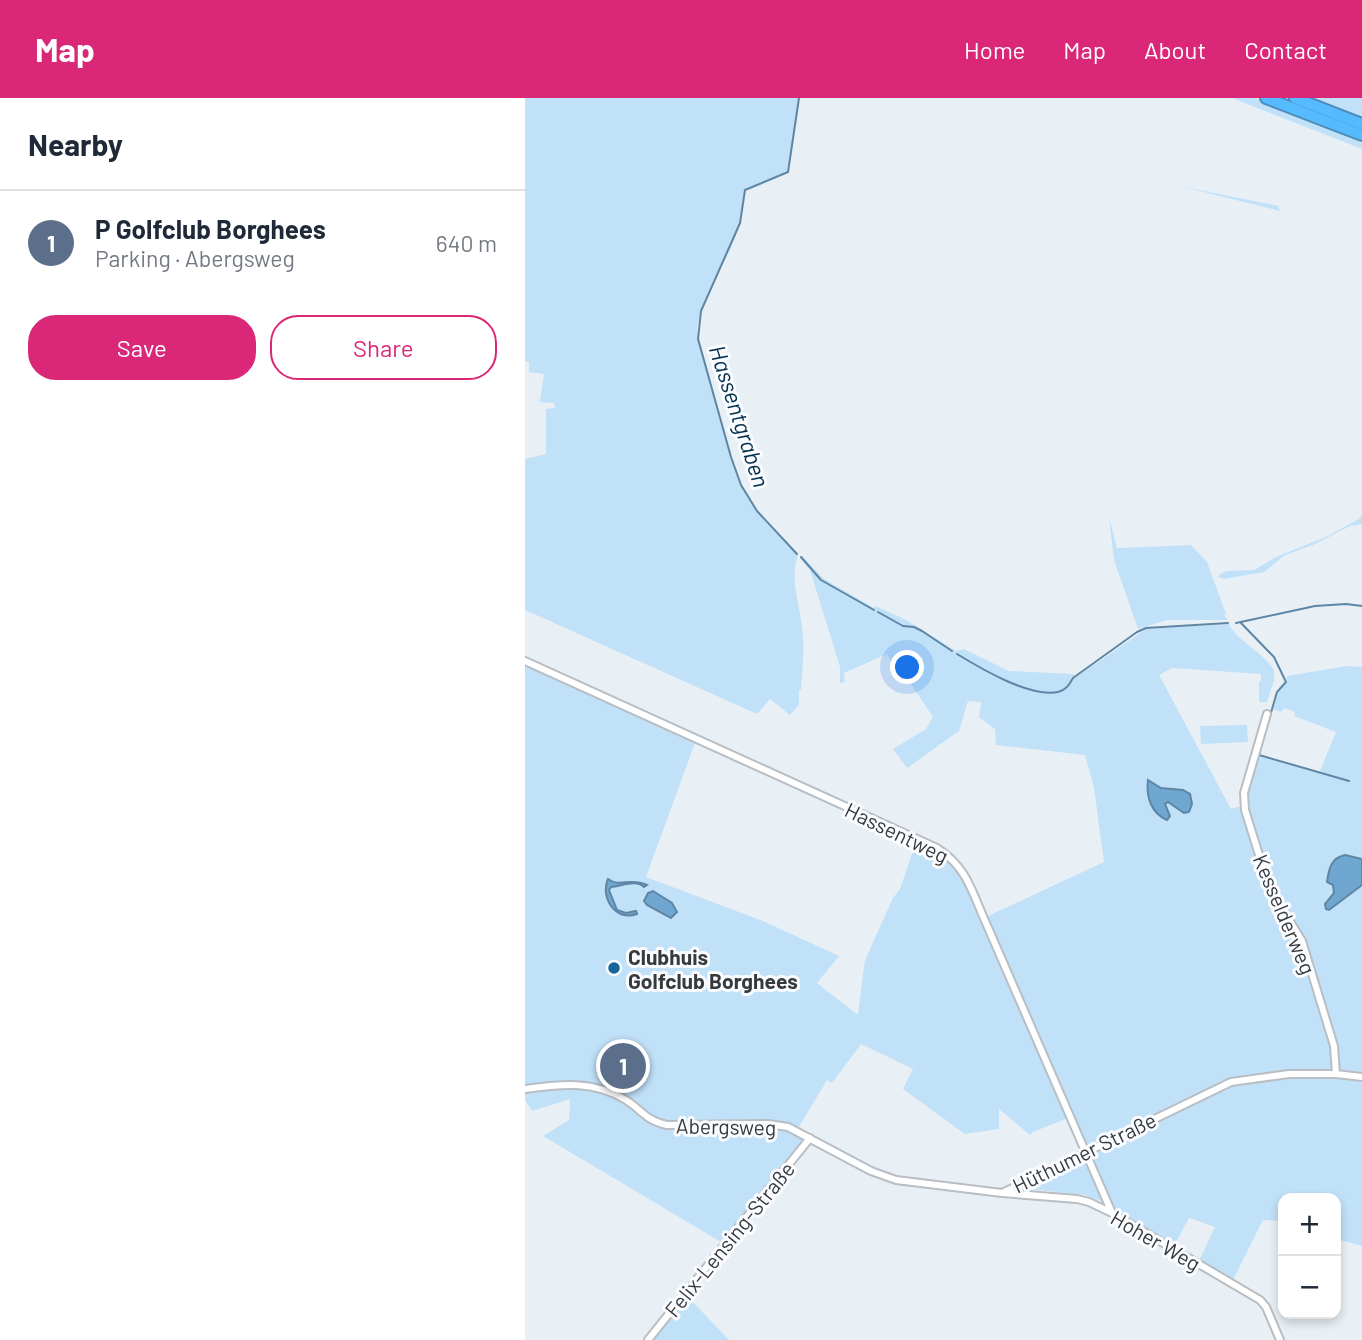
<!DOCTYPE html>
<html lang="en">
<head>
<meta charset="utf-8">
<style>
  body { margin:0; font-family:Barlow,sans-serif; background:#f2f2f3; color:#1f2937 }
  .controls { position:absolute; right:21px; bottom:21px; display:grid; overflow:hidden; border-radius:14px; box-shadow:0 4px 10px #0003 }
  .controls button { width:63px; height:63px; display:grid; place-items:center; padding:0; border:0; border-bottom:2px solid #e0e1e3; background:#fff; color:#1f2937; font:35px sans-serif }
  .you { position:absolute; left:383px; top:570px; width:24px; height:24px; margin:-18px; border:5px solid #fff; border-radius:50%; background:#1a73e8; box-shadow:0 0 0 10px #1a73e833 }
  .badge { display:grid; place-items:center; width:46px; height:46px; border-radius:50%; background:#db2777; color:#fff; font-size:23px; font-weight:700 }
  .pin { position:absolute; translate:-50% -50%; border:4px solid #fff; box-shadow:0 2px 7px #0006 }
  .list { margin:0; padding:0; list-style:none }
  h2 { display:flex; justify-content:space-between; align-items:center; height:91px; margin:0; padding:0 28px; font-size:30px }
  h2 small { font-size:23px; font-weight:400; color:#747a83 }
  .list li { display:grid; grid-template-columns:46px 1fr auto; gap:21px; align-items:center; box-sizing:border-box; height:105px; padding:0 28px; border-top:2px solid #e0e1e3 }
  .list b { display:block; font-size:26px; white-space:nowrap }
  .list p { margin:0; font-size:23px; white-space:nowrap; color:#747a83 }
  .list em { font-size:23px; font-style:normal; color:#747a83 }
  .actions { display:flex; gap:14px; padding:21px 28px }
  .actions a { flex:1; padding:16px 0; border:2px solid #db2777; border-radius:28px; text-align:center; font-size:24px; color:#db2777 }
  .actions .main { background:#db2777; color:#fff }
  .map { position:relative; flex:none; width:837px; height:1242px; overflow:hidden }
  header { display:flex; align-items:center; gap:42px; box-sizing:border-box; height:98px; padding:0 35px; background:#db2777; color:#fff }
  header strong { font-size:33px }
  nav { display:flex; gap:38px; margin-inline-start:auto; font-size:24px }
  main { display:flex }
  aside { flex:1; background:#fff }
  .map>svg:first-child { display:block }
  .green { fill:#c1e1f9 }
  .water { fill:#6fa7d0; stroke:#5e86a4; stroke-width:2 }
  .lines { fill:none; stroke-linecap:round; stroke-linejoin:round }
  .stream { stroke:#5e86a4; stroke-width:2 }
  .street-casing { stroke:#b8bec3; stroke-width:10 }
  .highway-casing { stroke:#4b8dba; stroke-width:14 }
  .street { stroke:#fff; stroke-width:6 }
  .highway { stroke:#56bafe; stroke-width:10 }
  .poi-dot { fill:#156799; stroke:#fafcff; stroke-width:2.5 }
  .labels { text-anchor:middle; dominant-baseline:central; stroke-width:6; stroke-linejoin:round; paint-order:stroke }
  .street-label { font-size:21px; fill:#373a3c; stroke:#fafcff }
  .poi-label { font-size:21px; font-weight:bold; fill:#373a3c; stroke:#fafcff; text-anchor:start }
  .water-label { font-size:23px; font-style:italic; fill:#02304c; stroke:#fafcff }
</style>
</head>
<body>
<header>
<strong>Map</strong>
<nav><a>Home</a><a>Map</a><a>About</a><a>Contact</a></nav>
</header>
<main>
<aside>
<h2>Nearby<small></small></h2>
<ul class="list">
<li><span class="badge" style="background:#5c6f8a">1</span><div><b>P Golfclub Borghees</b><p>Parking · Abergsweg</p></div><em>640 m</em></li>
</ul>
<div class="actions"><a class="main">Save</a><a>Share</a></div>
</aside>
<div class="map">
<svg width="837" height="1242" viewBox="0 0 837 1242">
  <rect width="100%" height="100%" fill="#e9f0f5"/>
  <path class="green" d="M0,0H274L262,74L219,92C218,103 218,115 215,125C205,163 177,192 172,232L206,359L216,387L231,413L273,457C263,482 278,515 278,541C279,558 277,575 276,592H274V607L265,617L245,601L232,616L0,512V361L21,356V311L30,310L29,305L15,304L19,276L4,274V264L0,263Z
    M707,0H730L837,45V51Z
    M789,0H837V19Z
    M655,88L753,108L755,113Z
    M837,417V426L825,428L788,447L760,457L739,474L699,481L693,479L695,476L702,473L729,472L751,459L803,438L834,421Z
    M584,419L592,450L666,447L682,464L701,516L699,517L703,522H642L613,531L589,462Z
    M276,457L299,481L349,510L351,508L383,523L431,553L439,551L484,573L549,576L550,580L621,531L704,526C710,541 738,554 749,572V582L742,604H734V583H736V576L647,570L634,577L706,711L716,708L723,735L728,734C718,701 723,690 732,657L824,684L795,673L811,634L769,618L770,614L759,610L756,614L748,611L754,591L762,583V578L821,568L837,569V977L819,974L813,968V948L787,865L782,862C788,885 814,951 806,971L801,973L756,974L709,980L561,1050L543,1020L508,1034L505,1037L474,1011V1031L440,1036L378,991L388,971L336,946L307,985L302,982L272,1032L285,1040L196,1144L18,1038L44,1022L45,1001L7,1013L0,1002V566L170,645L121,779L238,823L314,858L292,885L333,917L340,862L368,800L375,791L391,744L427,762L461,819L579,764L569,690L560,657L471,647L470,631L454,619L456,604L443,603L434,633L382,670L368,651L401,631L408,619L379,576L384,574L380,567L375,569L365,562L362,556L319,575L320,584L315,585V569L285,472L275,460Z
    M722,627L723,644L676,646L675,628Z
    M800,978L837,981V1148L811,1141V1100H758V1123L738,1122L708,1182L674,1163L690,1129L664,1120L649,1148L579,1104L559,1097L496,1090L702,989C732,978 768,979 800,978Z
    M163,1199L204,1242H127Z"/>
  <path class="water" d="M623,682L636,690L658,692L665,696L667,706L664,714L659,715L643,704L640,706L645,718L642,722C626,715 621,699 623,682Z
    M820,757L837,761V787L804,812L801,811L800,806L809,795L808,787L802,784C804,770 806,760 820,757Z
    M83,781C95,790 105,779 122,787L119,789C111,781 97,788 86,789L84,792L92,812L101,815L111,813L112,816C90,824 75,799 83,781Z
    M128,793L147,805L152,814L146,820L122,807L119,803L123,795Z"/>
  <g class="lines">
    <path class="stream" d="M272,456L232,413L216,387L206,359L173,241L176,213L215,125L220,92L263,74L274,0
      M276,459L296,482L349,512
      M353,514L378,528L389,529L397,533L427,553
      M711,525L790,508L821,506L837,508
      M716,525L749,559L761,584L752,594L745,618
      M432,556C455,570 505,600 533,594C541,592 544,587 548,580L612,534L621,530L703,525
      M740,633L734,657L824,683"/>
    <defs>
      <path id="street" d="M0,563L412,750C442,769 447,794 461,825L587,1115
        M742,616L719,695L720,712L744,789L777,843L809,948L811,976
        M0,991C35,986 69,982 101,1002C118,1013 120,1022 142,1027L243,1026L263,1029L346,1073L371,1082L477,1095L706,984L764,976H811L837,979
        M477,1095L552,1101L564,1104L587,1115L735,1202L741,1209L755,1242
        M123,1242L285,1040"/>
      <path id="highway" d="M741,0L837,37
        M770,0L837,26"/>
    </defs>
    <use href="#street" class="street-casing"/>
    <use href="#highway" class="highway-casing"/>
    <use href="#street" class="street"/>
    <use href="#highway" class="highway"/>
  </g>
  <circle class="poi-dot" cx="89" cy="870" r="7"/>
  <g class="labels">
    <g class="street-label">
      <text transform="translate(372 734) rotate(26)">Hassentweg</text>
      <text transform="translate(760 816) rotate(67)">Kesselderweg</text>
      <text transform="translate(201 1028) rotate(1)">Abergsweg</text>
      <text transform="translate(559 1054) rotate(-26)">Hüthumer Straße</text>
      <text transform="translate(204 1141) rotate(-51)">Felix-Lensing-Straße</text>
      <text transform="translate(631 1142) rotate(30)">Hoher Weg</text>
    </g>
    <g class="poi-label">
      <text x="103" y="858">Clubhuis<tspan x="103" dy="24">Golfclub Borghees</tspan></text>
    </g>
    <g class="water-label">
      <text transform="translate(215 318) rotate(72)">Hassentgraben</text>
    </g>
  </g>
</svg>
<div class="controls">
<button>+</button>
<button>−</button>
</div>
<div class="you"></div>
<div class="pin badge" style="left:98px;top:968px;background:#5c6f8a">1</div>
</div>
</main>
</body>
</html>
